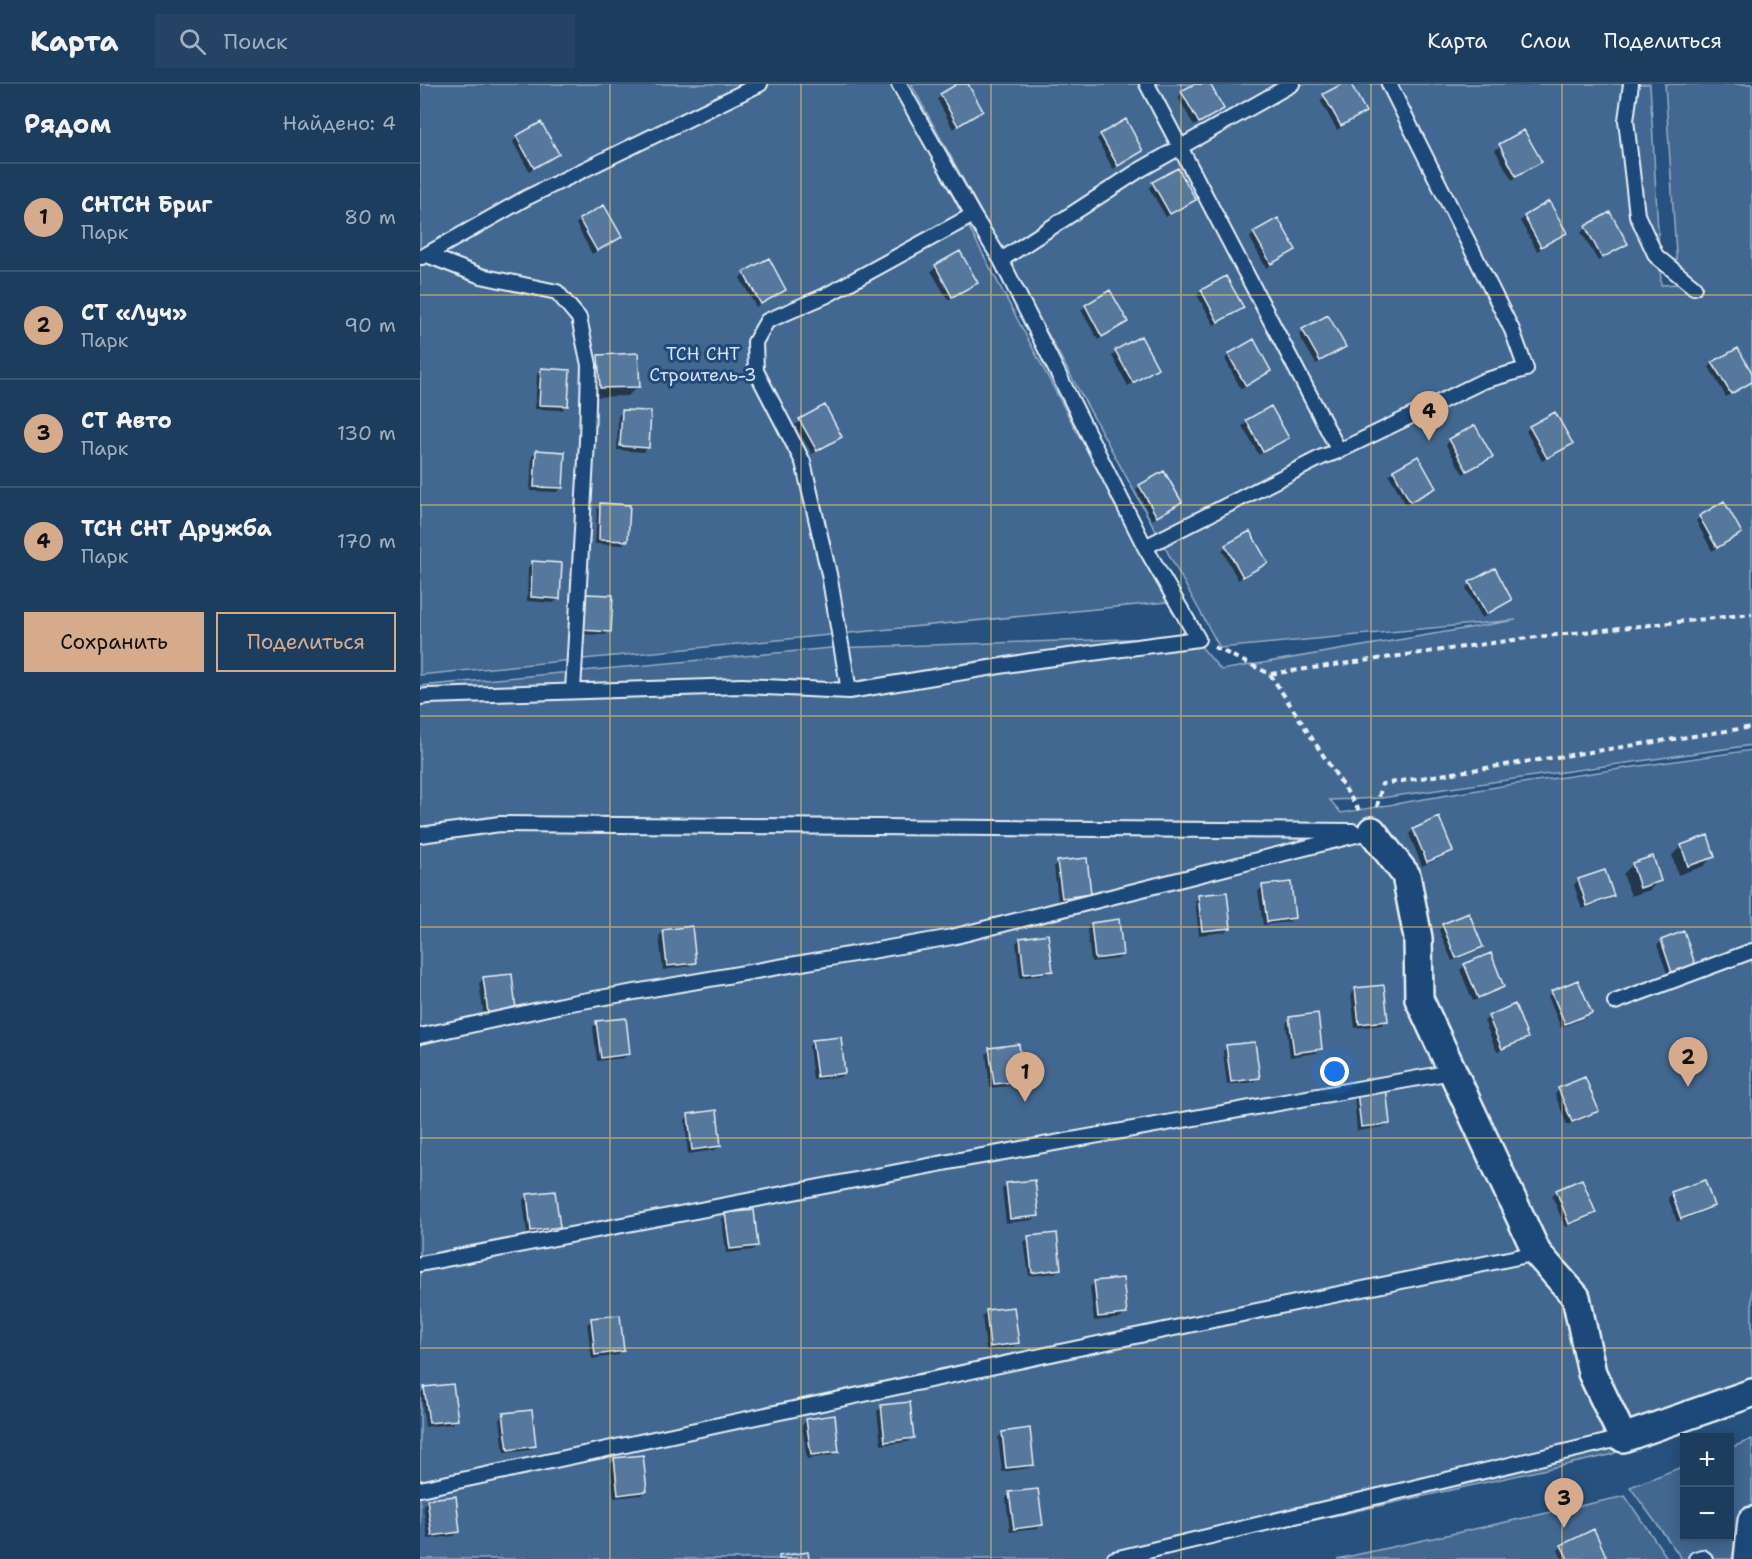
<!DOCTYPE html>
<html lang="ru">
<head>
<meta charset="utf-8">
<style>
  body { margin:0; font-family:"Shantell Sans",sans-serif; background:#254465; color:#f1f3f6 }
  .controls { position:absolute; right:18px; bottom:18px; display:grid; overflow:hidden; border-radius:0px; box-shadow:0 3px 15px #0003 }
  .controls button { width:54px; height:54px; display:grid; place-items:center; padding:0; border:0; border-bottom:2px solid #3b5674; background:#1d3d5f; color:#f1f3f6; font:30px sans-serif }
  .you { position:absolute; left:915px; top:988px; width:21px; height:21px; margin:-15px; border:4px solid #fff; border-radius:50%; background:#1a73e8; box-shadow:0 0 0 9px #1a73e833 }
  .badge { display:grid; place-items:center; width:39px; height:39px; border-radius:50%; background:#d6ab8b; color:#111; font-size:20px; font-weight:700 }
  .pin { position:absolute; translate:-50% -50px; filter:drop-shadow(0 2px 3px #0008) }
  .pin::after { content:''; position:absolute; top:32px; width:21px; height:18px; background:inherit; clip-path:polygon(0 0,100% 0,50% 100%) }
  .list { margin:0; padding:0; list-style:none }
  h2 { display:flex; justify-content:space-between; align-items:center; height:78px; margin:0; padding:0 24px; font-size:26px }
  h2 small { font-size:20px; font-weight:400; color:#a0aebd }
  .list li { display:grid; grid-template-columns:39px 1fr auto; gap:18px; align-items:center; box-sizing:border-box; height:108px; padding:0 24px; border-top:2px solid #3b5674 }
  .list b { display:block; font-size:22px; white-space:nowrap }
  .list p { margin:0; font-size:20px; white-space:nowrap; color:#a0aebd }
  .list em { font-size:20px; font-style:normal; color:#a0aebd }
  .actions { display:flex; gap:12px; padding:18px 24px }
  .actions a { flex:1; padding:14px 0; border:2px solid #d6ab8b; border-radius:0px; text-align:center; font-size:21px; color:#d6ab8b }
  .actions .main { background:#d6ab8b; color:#111 }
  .icon { flex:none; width:33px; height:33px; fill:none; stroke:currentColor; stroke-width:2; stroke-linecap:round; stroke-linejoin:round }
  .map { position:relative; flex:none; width:1332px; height:1475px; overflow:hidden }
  header { display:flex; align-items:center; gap:36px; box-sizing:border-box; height:84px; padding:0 30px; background:#1d3d5f; border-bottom:2px solid #3b5674 }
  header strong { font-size:28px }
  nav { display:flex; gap:33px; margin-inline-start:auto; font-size:21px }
  .search { width:420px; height:54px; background:#254465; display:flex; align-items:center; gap:15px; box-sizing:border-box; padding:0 21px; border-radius:0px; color:#a0aebd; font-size:22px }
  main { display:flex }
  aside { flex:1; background:#1d3d5f }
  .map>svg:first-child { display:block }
  .green { fill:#436891; stroke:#96acc4; stroke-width:1.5 }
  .shadow { fill:#0007 }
  .building { fill:#57789d; stroke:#e8f1f8; stroke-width:1.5 }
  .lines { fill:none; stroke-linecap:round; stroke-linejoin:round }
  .service-casing { stroke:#e8f1f8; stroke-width:18 }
  .minor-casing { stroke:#e8f1f8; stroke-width:32 }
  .path { stroke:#e8f1f8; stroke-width:4; stroke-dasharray:6 4.5; stroke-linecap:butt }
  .service { stroke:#1f4a7a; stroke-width:14 }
  .minor { stroke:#1f4a7a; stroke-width:27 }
  .grid { fill:none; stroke:#ffd166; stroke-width:1.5; stroke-opacity:0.55 }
  .labels { text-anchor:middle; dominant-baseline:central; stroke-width:6; stroke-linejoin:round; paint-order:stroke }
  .park-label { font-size:18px; fill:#d8e3ee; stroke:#1f4a7a }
</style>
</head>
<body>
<header>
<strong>Карта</strong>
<div class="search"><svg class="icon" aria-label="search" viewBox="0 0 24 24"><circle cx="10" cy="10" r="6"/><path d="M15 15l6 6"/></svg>Поиск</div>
<nav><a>Карта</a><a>Слои</a><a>Поделиться</a></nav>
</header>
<main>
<aside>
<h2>Рядом<small>Найдено: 4</small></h2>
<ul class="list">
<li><span class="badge">1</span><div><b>СНТСН Бриг</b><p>Парк</p></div><em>80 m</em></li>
<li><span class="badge">2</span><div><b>СТ «Луч»</b><p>Парк</p></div><em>90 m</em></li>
<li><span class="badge">3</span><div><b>СТ Авто</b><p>Парк</p></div><em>130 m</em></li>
<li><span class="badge">4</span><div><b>ТСН СНТ Дружба</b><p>Парк</p></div><em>170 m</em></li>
</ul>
<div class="actions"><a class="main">Сохранить</a><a>Поделиться</a></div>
</aside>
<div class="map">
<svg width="1332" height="1475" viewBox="0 0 1332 1475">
  <rect width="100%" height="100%" fill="#27517f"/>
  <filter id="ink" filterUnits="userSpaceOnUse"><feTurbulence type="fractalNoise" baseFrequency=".0167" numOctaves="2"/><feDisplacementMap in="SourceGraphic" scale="12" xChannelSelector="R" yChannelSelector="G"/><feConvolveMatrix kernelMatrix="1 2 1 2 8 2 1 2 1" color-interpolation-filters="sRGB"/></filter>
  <g filter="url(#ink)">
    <path class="green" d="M0,0H473L747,518L0,591Z
      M491,0H1230L1241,201L1258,200L1245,0H1332V661L961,714L910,716L921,729L1088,701L1332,666V1305L1190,1371L718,1475H0V602L411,564L773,553L801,586L1096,536L800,564Z
      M1332,1355V1475H1262L1210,1403L1264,1382V1452H1310V1364Z
      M1205,1412L1248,1475H917Z"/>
    <path class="shadow" d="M540,0H546L561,27L533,45L517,15Z
      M777,0H789L802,25L774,42L758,13Z
      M926,0H929L945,28L917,46L900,16Z
      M1103,48L1120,78L1092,96L1075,66Z
      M681,51L721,67L693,85L677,55Z
      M97,53L137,69L109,87L93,58Z
      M733,99L774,116L746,133L729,104Z
      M1189,130L1206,160L1178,177L1161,148Z
      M1105,133L1145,149L1117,167L1100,137Z
      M160,136L200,153L172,170L156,140Z
      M834,149L874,166L846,184L830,154Z
      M539,169L556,199L528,216L511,187Z
      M324,189L365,206L336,223L320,194Z
      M782,207L822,223L794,241L777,211Z
      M666,222L706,238L678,256L661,226Z
      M883,246L924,263L896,280L879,251Z
      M696,268L736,284L708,302L692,272Z
      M809,271L849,287L821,305L805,275Z
      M179,272L218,302L208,312L171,313L169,282Z
      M1293,279L1332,292V297L1306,313L1289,283Z
      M121,286L146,322L142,326L115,325L117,290Z
      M404,323L420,352L392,370L375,341Z
      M851,324L867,354L839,371L822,342Z
      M203,327L228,363L224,368L197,366L198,332Z
      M1110,343L1151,360L1122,377L1106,347Z
      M1030,356L1071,373L1043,390L1026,361Z
      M116,368L141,404L137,408L110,407L112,372Z
      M974,387L1014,403L986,421L969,391Z
      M720,402L760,418L732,436L716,406Z
      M181,421L206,457L202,461L175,460L177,425Z
      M1280,433L1320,449L1292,467L1276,437Z
      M806,462L846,478L818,496L802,466Z
      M113,478L138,514L134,519L107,517L108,483Z
      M1050,500L1090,516L1062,534L1046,504Z
      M164,511L190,547L185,551L158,550Z
      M993,746L1032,767L1027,771L1002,782L989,750Z
      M1261,762L1293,772L1284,782L1258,791L1252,771Z
      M638,778L669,809L665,814L638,817L634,783Z
      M1213,780L1239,796L1230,806L1211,812L1203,790Z
      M1184,788L1192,812L1188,816L1162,825L1154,801L1158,796Z
      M843,803L874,834L869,838L843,841L838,807Z
      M779,813L810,843L805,848L779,851L775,817Z
      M671,840L702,871L698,875L671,878L667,844Z
      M1023,841L1061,862L1057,867L1032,877L1019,846Z
      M243,847L274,878L270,882L243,886L239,852Z
      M600,855L631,886L627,890L600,894L596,859Z
      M1242,857L1274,880L1269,884L1248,892L1237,861Z
      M1070,871L1083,903L1078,907L1053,917L1040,886L1045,881Z
      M64,894L95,925L64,933L59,899Z
      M935,905L966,936L962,941L935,944L931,910Z
      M1132,908L1170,929L1166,933L1141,944L1128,912Z
      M1069,933L1107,954L1102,958L1077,968L1064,937Z
      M870,934L901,965L896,969L870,973L866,939Z
      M177,939L208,970L204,974L177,977L173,943Z
      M393,958L424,989L420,993L393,996L389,962Z
      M807,963L838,993L834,998L807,1001L803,967Z
      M570,965L601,996L597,1001L570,1004L566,970Z
      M1139,1006L1177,1026L1173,1031L1147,1041L1135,1010Z
      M938,1008L969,1039L964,1043L937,1047L934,1012Z
      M269,1031L300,1062L295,1066L268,1070L265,1036Z
      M1162,1097L1174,1128L1170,1133L1145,1143L1132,1112L1136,1107Z
      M587,1100L617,1131L613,1136L586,1139L582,1105Z
      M1252,1110L1292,1122L1288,1126L1257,1138L1248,1114Z
      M107,1112L138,1143L134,1147L107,1150L103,1116Z
      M306,1130L337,1161L333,1166L306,1169L302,1135Z
      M609,1154L640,1184L635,1189L609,1192L604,1158Z
      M674,1199L705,1229L701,1234L674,1237L670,1203Z
      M566,1228L597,1259L593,1263L566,1266L562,1232Z
      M172,1236L203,1267L198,1271L172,1275L167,1240Z
      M5,1305L36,1335L32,1340L5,1343L1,1309Z
      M462,1323L492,1353L488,1358L461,1361L457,1327Z
      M84,1330L115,1361L110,1366L84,1369L80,1335Z
      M387,1336L418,1367L413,1371L387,1375L382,1341Z
      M582,1349L613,1380L609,1384L582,1388L578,1354Z
      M195,1376L226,1407L221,1411L194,1414L190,1380Z
      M590,1410L621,1441L617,1445L590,1448L586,1414Z
      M8,1417L39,1447L34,1452L8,1455L3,1421Z
      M1142,1462L1185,1471L1181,1475H1142L1138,1466Z"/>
    <path class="building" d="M537,0H548L563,27L538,42L520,10Z
      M774,0H790L804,25L779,39L761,7Z
      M922,0H931L946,28L921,42L903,10Z
      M706,35L723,67L698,82L680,50Z
      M121,38L139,70L114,84L96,52Z
      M1104,46L1122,78L1096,92L1079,60Z
      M758,84L776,116L750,130L732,98Z
      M1129,117L1147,149L1121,163L1104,132Z
      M184,121L202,153L177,167L159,135Z
      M1190,128L1208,160L1182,174L1165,142Z
      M858,134L876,166L851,180L833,148Z
      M540,167L558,199L532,213L515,181Z
      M349,174L366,206L341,220L323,188Z
      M806,192L824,224L798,238L781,206Z
      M690,206L708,238L682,253L665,221Z
      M908,231L926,263L900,277L882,245Z
      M721,252L738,284L713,299L695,266Z
      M834,255L851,287L826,302L808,270Z
      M1318,264L1332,289V298L1311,310L1292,278Z
      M218,269L220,303L180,304L178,271Z
      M121,284L150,286L148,322L119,321Z
      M405,321L422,353L397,367L379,335Z
      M851,322L869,354L843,368L826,336Z
      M202,326L231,327L229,364L200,362Z
      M1135,328L1153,360L1127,374L1109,342Z
      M1055,341L1073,373L1047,387L1029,355Z
      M116,366L145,368L143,404L114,403Z
      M998,372L1016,404L990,418L973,386Z
      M744,387L762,418L737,433L719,401Z
      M1304,417L1322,449L1297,464L1279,432Z
      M180,419L210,421L208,457L179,456Z
      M830,447L848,479L823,493L805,461Z
      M112,477L142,479L140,515L111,513Z
      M1075,484L1092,516L1067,530L1049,498Z
      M164,510L193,511L191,548L162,546Z
      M1019,733L1033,767L1007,778L993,745Z
      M1288,751L1295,773L1268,782L1261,761Z
      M1233,772L1241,797L1220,804L1212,779Z
      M667,774L671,810L642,814L637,777Z
      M1185,786L1194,812L1167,822L1158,795Z
      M871,798L875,834L847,838L842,801Z
      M807,808L811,844L782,847L778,811Z
      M1049,829L1063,863L1036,874L1022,840Z
      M699,835L703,871L675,875L671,839Z
      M272,842L276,879L247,882L243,846Z
      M1264,847L1275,880L1252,889L1241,856Z
      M628,850L633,887L604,890L600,854Z
      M1071,869L1084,903L1058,914L1044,880Z
      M92,890L96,926L68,929L63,893Z
      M1158,896L1172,929L1145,940L1131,907Z
      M964,901L968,937L939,940L935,904Z
      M1095,920L1108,954L1082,965L1068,932Z
      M898,929L902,965L874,969L869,933Z
      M206,934L210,970L181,974L176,937Z
      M421,953L425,989L397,993L392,956Z
      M835,958L840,994L811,998L806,961Z
      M599,960L603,997L574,1000L569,964Z
      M1165,993L1179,1027L1152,1038L1138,1004Z
      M966,1003L970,1040L941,1043L937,1007Z
      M297,1026L301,1062L272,1066L268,1030Z
      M1162,1095L1176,1129L1149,1140L1136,1106Z
      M615,1096L619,1132L590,1135L586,1099Z
      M1285,1096L1294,1122L1261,1135L1251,1108Z
      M135,1107L140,1143L111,1147L107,1110Z
      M334,1126L338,1162L310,1165L305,1129Z
      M637,1149L641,1185L612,1189L608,1152Z
      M703,1194L707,1230L678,1233L674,1197Z
      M594,1223L599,1259L570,1263L566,1226Z
      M200,1231L204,1267L175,1271L171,1234Z
      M33,1300L38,1336L9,1339L4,1303Z
      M490,1318L494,1354L465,1358L461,1321Z
      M112,1326L116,1362L88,1366L83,1329Z
      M415,1331L419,1368L391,1371L386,1335Z
      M610,1344L614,1381L586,1384L582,1348Z
      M223,1371L227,1407L198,1411L194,1374Z
      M618,1405L623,1441L594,1445L589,1408Z
      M36,1412L40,1448L12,1452L7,1415Z
      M1174,1445L1186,1472L1179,1475H1148L1141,1461Z
      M388,1468L389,1475H359V1472Z"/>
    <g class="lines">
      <defs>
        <path id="service" d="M727,0L919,367
          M1211,0L1206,36L1217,131L1236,172L1274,203
          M7,171L61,192L137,208L159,234L169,281L167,357L153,607
          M2,173L106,114L340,0
          M581,176L718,87L872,0
          M725,463L902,373L919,367L1063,297L1106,285L1092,246L969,0
          M429,607L409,490L383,378L336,287L335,258L347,237L405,212L553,131
          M0,613L8,612L322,602L429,607L611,577L778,555L725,463L581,176L553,131L479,0
          M0,751L80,740L933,747
          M1195,918L1332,867
          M0,952L151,919L532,853L952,747
          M0,1180L534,1077L1032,988
          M0,1405L701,1255L1117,1169
          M694,1475L1203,1354
          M1276,1475L1282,1473L1285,1475"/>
        <path id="minor" d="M952,747L986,791L998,854L999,915L1117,1169L1156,1213L1172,1289L1203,1354L1332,1309
          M1328,1475L1332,1437"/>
      </defs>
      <use href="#service" class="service-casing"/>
      <use href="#minor" class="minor-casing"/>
      <path class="path" d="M794,563L850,590L1108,554L1332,530
        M850,590L939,726
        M957,723L962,700L1332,643"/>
      <use href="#service" class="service"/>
      <use href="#minor" class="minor"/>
    </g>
  </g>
  <path class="grid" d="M190,0V1475M381,0V1475M571,0V1475M761,0V1475M951,0V1475M1142,0V1475M0,211H1332M0,421H1332M0,632H1332M0,843H1332M0,1054H1332M0,1264H1332"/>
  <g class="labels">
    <g class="park-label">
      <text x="283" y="270">ТСН СНТ<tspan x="283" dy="21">Строитель-3</tspan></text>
    </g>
  </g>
</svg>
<div class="controls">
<button>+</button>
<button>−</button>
</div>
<div class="you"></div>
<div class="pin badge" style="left:605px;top:1018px">1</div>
<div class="pin badge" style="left:1268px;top:1003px">2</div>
<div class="pin badge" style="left:1144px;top:1444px">3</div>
<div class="pin badge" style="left:1009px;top:357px">4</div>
</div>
</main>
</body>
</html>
